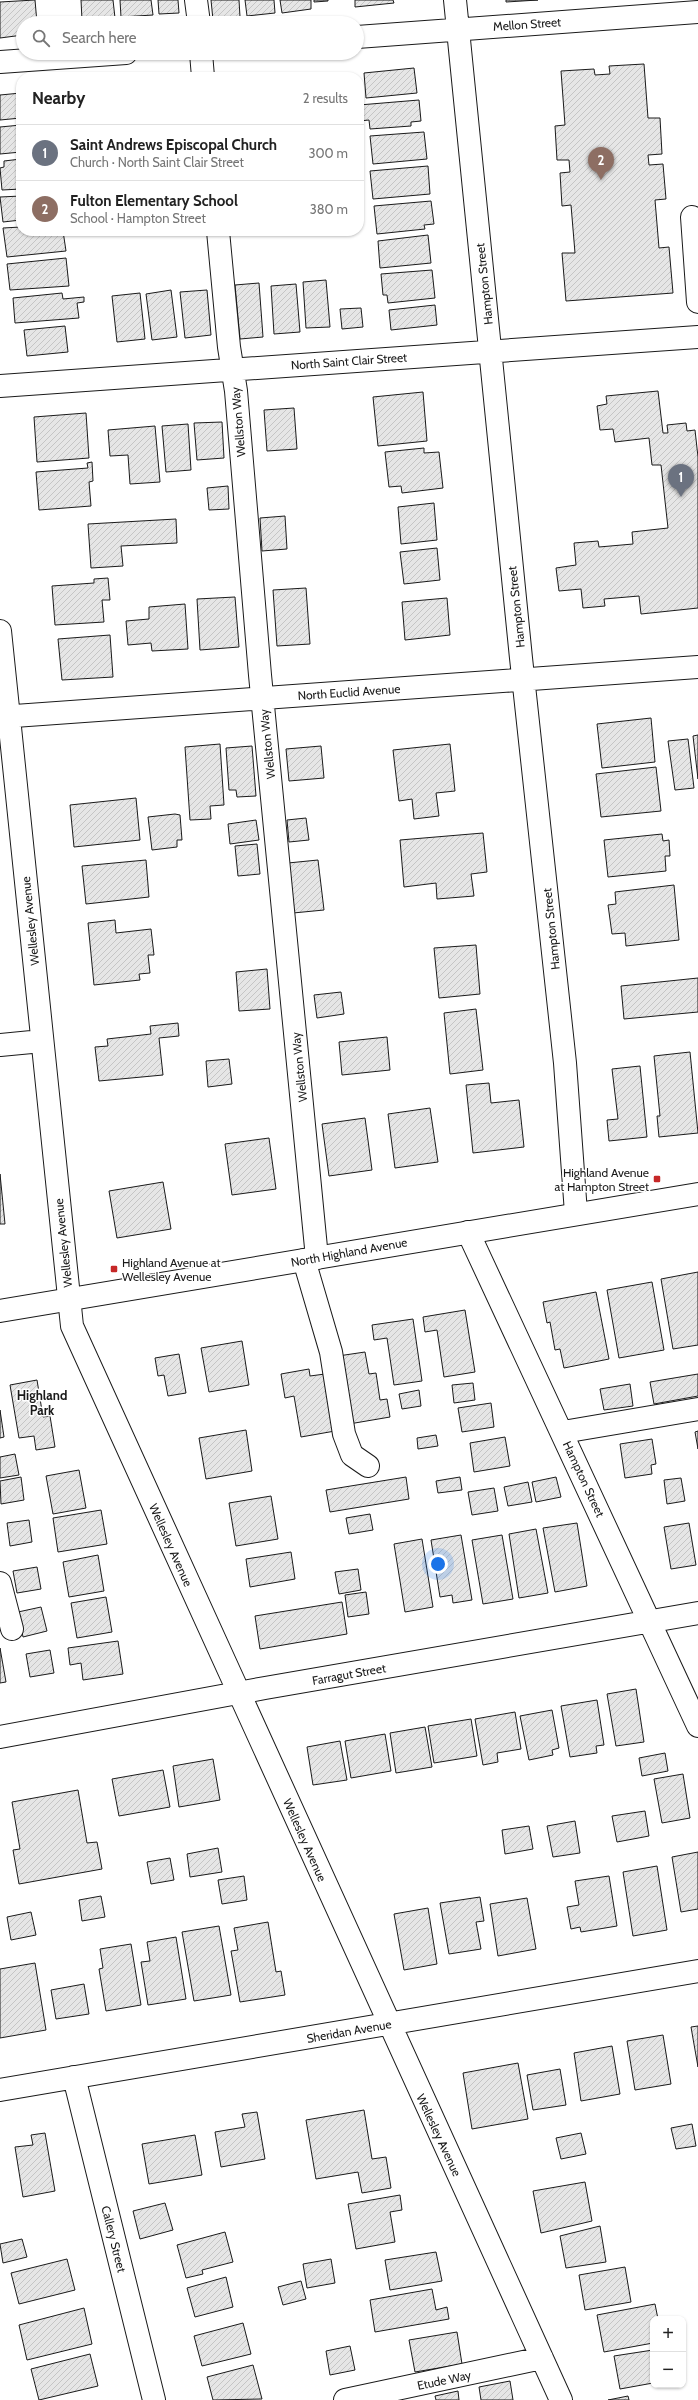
<!DOCTYPE html>
<html lang="en">
<head>
<meta charset="utf-8">
<style>
  body { margin:0; font-family:Cabin,sans-serif; background:#f2f2f2; color:#222 }
  .controls { position:absolute; right:12px; bottom:12px; display:grid; overflow:hidden; border-radius:8px; box-shadow:0 1px 3px #0004 }
  .controls button { width:36px; height:36px; display:grid; place-items:center; padding:0; border:0; border-bottom:1px solid #e0e0e0; background:#fff; color:#222; font:20px sans-serif }
  .you { position:absolute; left:438px; top:1564px; width:14px; height:14px; margin:-10px; border:3px solid #fff; border-radius:50%; background:#1a73e8; box-shadow:0 0 0 6px #1a73e833 }
  .badge { display:grid; place-items:center; width:26px; height:26px; border-radius:50%; background:#2563eb; color:#fff; font-size:13px; font-weight:700 }
  .pin { position:absolute; translate:-50% -33px; filter:drop-shadow(0 1px 2px #0008) }
  .pin::after { content:''; position:absolute; top:21px; width:14px; height:12px; background:inherit; clip-path:polygon(0 0,100% 0,50% 100%) }
  .list { margin:0; padding:0; list-style:none }
  h2 { display:flex; justify-content:space-between; align-items:center; height:52px; margin:0; padding:0 16px; font-size:17px }
  h2 small { font-size:13px; font-weight:400; color:#767676 }
  .list li { display:grid; grid-template-columns:26px 1fr auto; gap:12px; align-items:center; box-sizing:border-box; height:56px; padding:0 16px; border-top:1px solid #e0e0e0 }
  .list b { display:block; font-size:15px; white-space:nowrap }
  .list p { margin:0; font-size:13px; white-space:nowrap; color:#767676 }
  .list em { font-size:13px; font-style:normal; color:#767676 }
  .icon { flex:none; width:22px; height:22px; fill:none; stroke:currentColor; stroke-width:2; stroke-linecap:round; stroke-linejoin:round }
  .map { position:relative; flex:none; width:698px; height:2400px; overflow:hidden }
  .search { position:absolute; background:#fff; box-shadow:0 1px 3px #0004; left:16px; top:16px; width:348px; height:44px; display:flex; align-items:center; gap:10px; box-sizing:border-box; padding:0 14px; border-radius:22px; color:#767676; font-size:15px }
  .panel { position:absolute; background:#fff; box-shadow:0 1px 3px #0004; left:16px; top:72px; width:348px; height:164px; border-radius:16px }
  .map>svg:first-child { display:block }
  .building { fill:url(#building-hatch); stroke:#1a1a1a }
  .lines { fill:none; stroke-linecap:round; stroke-linejoin:round }
  .minor-casing { stroke:#1a1a1a; stroke-width:24 }
  .major-casing { stroke:#1a1a1a; stroke-width:24 }
  .minor { stroke:#fff; stroke-width:22 }
  .major { stroke:#fff; stroke-width:22 }
  .poi-dot { fill:#c62828; stroke:#fff; stroke-width:1.5 }
  .labels { text-anchor:middle; dominant-baseline:central; stroke-width:3; stroke-linejoin:round; paint-order:stroke }
  .street-label { font-size:12px; fill:#1a1a1a; stroke:#fff }
  .poi-label { font-size:12px; fill:#1a1a1a; stroke:#fff; text-anchor:end }
  .neighbourhood-label { font-size:13px; font-weight:bold; fill:#1a1a1a; stroke:#fff }
</style>
</head>
<body>
<div class="map">
<svg width="698" height="2400" viewBox="0 0 698 2400">
  <defs>
    <pattern id="building-hatch" width="6" height="6" patternUnits="userSpaceOnUse"><rect width="6" height="6" fill="#e6e6e6"/><path d="M-1 1l2-2M0 6l6-6M5 7l2-2" fill="none" stroke="#c5c5c5"/></pattern>
  </defs>
  <rect width="100%" height="100%" fill="#fff"/>
  <path class="building" d="M35,0L37,23H23V35L0,38V2Z
    M81,0H113L115,18L82,20Z
    M120,0H151L153,15L121,17Z
    M158,0H178L179,13L159,14Z
    M211,0H239L240,17L213,20Z
    M245,0H274L275,13L247,16Z
    M280,0H311V9L282,13Z
    M314,0H328V1L314,2Z
    M355,0H393L394,3L355,7Z
    M506,0H538L506,2Z
    M644,64L648,118H660L662,154L648,155L649,165L663,164L666,199L655,200L659,248L669,247L673,293L566,301L562,253H575L571,205L562,206L560,173L570,172L569,160H557L555,126L565,125L561,71L594,69L595,75L610,74L609,66Z
    M414,68L417,93L366,98L364,73Z
    M21,93V118L0,120V95Z
    M419,100L421,121L411,122V126L370,129L369,120L359,121V105Z
    M21,125V152L0,154V127Z
    M424,132L427,159L373,164L370,136Z
    M21,159V189L2,190L0,168L4,167V161Z
    M428,166L430,194L373,199L370,171Z
    M21,196V220L3,222L0,197Z
    M431,201L434,224L424,225L425,229L377,234L374,206Z
    M21,227V231H63L66,251L7,257L3,228Z
    M428,235L431,263L380,268L378,241Z
    M66,258L69,286L10,290L7,264Z
    M432,270L435,298L388,303L387,295H383L381,274Z
    M326,280L330,327L306,328L303,282Z
    M259,283L263,337L240,339L235,285Z
    M296,284L300,332L274,334L271,286Z
    M171,290L177,337L152,340L146,294Z
    M207,290L211,335L185,338L180,292Z
    M62,293L63,299L84,297V302L77,303L79,318L15,323L13,298Z
    M140,293L145,339L117,342L112,296Z
    M435,305L437,325L391,330L389,310Z
    M361,308L363,327L342,329L340,309Z
    M65,326L68,352L27,356L24,330Z
    M658,391L663,433H668L667,425L686,423L687,431L695,430L698,457V608L641,614L639,596L604,599L605,606L583,608L581,589L559,591L556,568L576,565L574,543L598,541L599,547L633,544L632,532L668,528L661,465H652L649,438L615,442L613,429L600,430L597,406L607,404L606,396Z
    M423,392L427,441L378,446L373,397Z
    M294,408L297,449L267,451L264,410Z
    M86,413L89,458L37,462L34,417Z
    M222,422L224,458L197,460L194,423Z
    M188,424L191,470L166,472L162,426Z
    M155,426L160,482L130,484L128,455L110,456L108,430Z
    M424,448V453L439,452L443,488L402,493L401,486L389,487L385,452Z
    M92,462L93,481L89,482L91,506L39,510L36,472L88,468L87,463Z
    M228,486L229,509L209,510L207,488Z
    M434,503L437,540L401,544L398,507Z
    M285,516L287,549L262,551L260,518Z
    M176,519L177,543L121,546L123,566L91,568L88,524Z
    M437,548L440,580L404,584L400,552Z
    M108,578L110,600H102L104,622L55,625L52,586L94,583V579Z
    M306,588L310,644L277,646L273,590Z
    M235,597L239,647L200,650L197,599Z
    M447,598L450,635L405,640L402,602Z
    M185,604L188,649L152,651L151,643L128,645L126,621L149,619V607Z
    M110,635L113,677L62,680L58,639Z
    M651,718L655,762L602,768L597,724Z
    M698,735V779L693,736Z
    M688,739L694,788L675,790L668,741Z
    M220,744L224,805L210,806L211,819L190,820L185,747Z
    M450,744L455,791L436,793L439,816L414,819L412,799L399,801L393,750Z
    M252,746L256,796L237,797L236,790H229L226,748Z
    M321,746L324,778L289,781L286,749Z
    M656,767L661,811L601,817L596,774Z
    M136,798L140,840L74,847L70,805Z
    M175,814L180,815L182,840H177V847L152,850L148,817Z
    M306,818L309,840L289,842L287,820Z
    M256,820L259,840L230,844L228,824Z
    M483,833L487,872L471,874L474,896L437,899L436,883L404,887L400,840Z
    M662,834L663,841L669,840L670,856H665L666,871L608,877L604,840Z
    M257,844L260,874L238,876L235,846Z
    M146,860L149,897L86,904L82,866Z
    M318,860L324,910L293,913L288,863Z
    M674,885L679,940L626,946L625,933L612,934L608,905L616,904L615,892Z
    M115,920L116,933L151,929L154,955H148L150,973L139,974L140,980L94,985L88,923Z
    M476,945L480,994L439,998L434,948Z
    M267,969L270,1009L239,1011L236,972Z
    M698,978V1012L624,1019L621,986Z
    M341,992L344,1014L317,1018L314,995Z
    M476,1009L483,1070L450,1074L444,1013Z
    M178,1023L179,1036L159,1038L163,1075L99,1081L95,1047L108,1046L107,1039L151,1034L150,1026Z
    M387,1037L390,1070L342,1075L339,1042Z
    M690,1052L698,1133L659,1137L657,1116H660L654,1056Z
    M229,1059L232,1084L208,1087L206,1061Z
    M640,1066L647,1137L609,1141L607,1120L618,1119L612,1069Z
    M489,1083L491,1103L519,1100L524,1147L473,1153L466,1085Z
    M430,1108L438,1162L395,1168L388,1114Z
    M365,1118L372,1170L329,1176L322,1124Z
    M269,1138L276,1189L232,1195L225,1144Z
    M0,1174L5,1224H0Z
    M163,1182L171,1229L117,1238L109,1191Z
    M698,1272V1345L673,1349L661,1279Z
    M652,1282L664,1350L619,1358L607,1290Z
    M596,1292L609,1359L564,1368L560,1349L555,1350L550,1322L547,1323L543,1302Z
    M465,1310L475,1372L444,1377L437,1330L425,1332L423,1317Z
    M413,1319L422,1381L394,1385L387,1338L374,1340L372,1325Z
    M242,1341L249,1385L209,1392L201,1348Z
    M365,1352L369,1374L376,1373L380,1400L387,1399L390,1417L349,1424L338,1356Z
    M179,1354L186,1393L168,1396L164,1375L158,1376L155,1358Z
    M309,1369L310,1376L325,1374L335,1431L301,1437L294,1396L285,1398L281,1374Z
    M698,1374V1396L654,1404L650,1382Z
    M37,1380L43,1417L50,1416L55,1447L36,1450L34,1436L19,1438L10,1385Z
    M473,1383L475,1400L454,1403L452,1385Z
    M630,1384L633,1406L604,1410L600,1389Z
    M419,1390L421,1406L402,1409L399,1394Z
    M491,1403L494,1427L462,1432L458,1408Z
    M0,1410L4,1437L0,1438Z
    M246,1430L252,1471L206,1479L199,1438Z
    M698,1431V1449L695,1432Z
    M436,1435L438,1446L418,1449L417,1438Z
    M505,1437L510,1466L474,1472L470,1443Z
    M652,1439L656,1464L651,1465L652,1474L625,1478L620,1444Z
    M15,1454L19,1475L0,1478V1457Z
    M79,1470L86,1508L53,1514L46,1476Z
    M21,1477L24,1500L1,1504L0,1481Z
    M406,1477L409,1499L330,1512L326,1490Z
    M460,1477L462,1490L438,1493L436,1481Z
    M556,1477L561,1497L536,1502L532,1482Z
    M681,1478L685,1501L667,1504L664,1480Z
    M528,1482L532,1502L508,1506L504,1487Z
    M494,1488L498,1511L472,1515L468,1492Z
    M271,1496L278,1539L236,1546L229,1503Z
    M101,1510L107,1544L58,1552L53,1518Z
    M370,1514L373,1530L349,1534L346,1518Z
    M29,1520L32,1542L10,1546L7,1523Z
    M577,1523L587,1586L555,1592L543,1528Z
    M689,1523L696,1565L671,1569L664,1527Z
    M536,1529L548,1593L519,1598L509,1534Z
    M461,1535L472,1600L453,1603L452,1595L440,1597L431,1540Z
    M502,1535L513,1599L483,1604L472,1540Z
    M422,1539L433,1607L405,1612L394,1544Z
    M291,1552L295,1579L250,1587L246,1559Z
    M98,1555L104,1591L69,1597L63,1562Z
    M37,1567L41,1589L17,1593L13,1571Z
    M358,1569L361,1590L339,1594L335,1572Z
    M366,1592L369,1614L348,1617L345,1595Z
    M106,1597L112,1632L77,1638L71,1603Z
    M342,1602L347,1634L260,1649L255,1616Z
    M41,1607L47,1631L23,1637L18,1612Z
    M118,1641L123,1674L83,1680L81,1663L70,1665L68,1648Z
    M0,1648L6,1682L0,1683Z
    M50,1650L54,1673L30,1677L26,1654Z
    M636,1689L644,1742L616,1746L607,1694Z
    M597,1700L604,1745L596,1746L597,1753L570,1757L561,1706Z
    M552,1710L559,1748L552,1750L553,1755L529,1760L520,1716Z
    M515,1712L521,1749L497,1753L498,1762L483,1765L475,1719Z
    M471,1719L477,1756L434,1763L428,1726Z
    M425,1727L432,1767L396,1773L390,1733Z
    M385,1734L391,1771L351,1778L345,1741Z
    M340,1741L347,1780L313,1785L307,1747Z
    M665,1753L668,1771L642,1776L639,1758Z
    M213,1759L220,1800L179,1807L173,1766Z
    M163,1770L170,1807L119,1816L112,1779Z
    M683,1774L690,1818L662,1823L654,1779Z
    M78,1790L87,1843L97,1842L102,1869L19,1884L13,1850L20,1849L12,1802Z
    M645,1811L649,1836L617,1842L612,1816Z
    M575,1821L580,1853L553,1857L547,1826Z
    M529,1826L533,1849L505,1854L502,1830Z
    M218,1848L222,1872L190,1877L187,1854Z
    M698,1852V1909L681,1912L672,1857Z
    M170,1858L174,1880L151,1884L147,1862Z
    M657,1866L667,1930L633,1936L623,1872Z
    M244,1876L247,1900L222,1904L218,1880Z
    M609,1876L617,1926L581,1932L580,1927L571,1929L567,1907L579,1905L575,1881Z
    M101,1896L105,1917L82,1921L79,1900Z
    M480,1897L484,1921L476,1922L481,1949L449,1954L440,1903Z
    M527,1898L536,1949L498,1956L490,1904Z
    M428,1908L437,1964L404,1970L394,1914Z
    M31,1912L36,1935L11,1940L7,1917Z
    M268,1922L276,1972L281,1971L285,1995L240,2002L231,1951L238,1950L234,1928Z
    M219,1926L231,1995L194,2001L182,1932Z
    M176,1937L186,1999L148,2005L141,1962L150,1961L147,1942Z
    M131,1944L141,2005L106,2011L99,1969L103,1968L100,1949Z
    M35,1963L46,2030L0,2038V1969Z
    M84,1984L89,2014L56,2019L51,1990Z
    M698,2026V2067L691,2027Z
    M663,2035L671,2084L635,2090L627,2041Z
    M612,2046L620,2094L581,2101L574,2053Z
    M518,2063L528,2119L472,2129L463,2073Z
    M560,2069L566,2105L533,2110L527,2075Z
    M364,2110L372,2159L386,2157L391,2188L362,2193L358,2172L316,2179L306,2120Z
    M257,2112L265,2159L221,2167L215,2132L245,2127L242,2114Z
    M692,2124L696,2146L676,2149L671,2128Z
    M45,2133L55,2191L23,2197L15,2147L33,2145L31,2135Z
    M581,2133L586,2154L561,2159L556,2138Z
    M195,2135L202,2175L149,2184L142,2144Z
    M585,2182L592,2221L541,2233L533,2191Z
    M400,2195L402,2210L390,2212L395,2242L356,2249L348,2204Z
    M165,2203L173,2230L140,2239L133,2211Z
    M600,2226L606,2262L566,2268L560,2236Z
    M225,2232L233,2262L202,2270L203,2274L186,2278L177,2245Z
    M22,2239L27,2257L3,2263L0,2244Z
    M436,2252L442,2281L390,2290L385,2260Z
    M67,2259L75,2290L19,2304L11,2273Z
    M331,2259L335,2283L307,2288L303,2264Z
    M625,2267L631,2302L585,2310L579,2275Z
    M226,2277L233,2307L195,2317L187,2288Z
    M301,2281L306,2299L283,2305L278,2287Z
    M432,2289L436,2310L447,2307L449,2319L375,2332L370,2300Z
    M655,2304L658,2319H653V2343L604,2352L597,2315Z
    M84,2308L92,2344L27,2360L19,2325Z
    M243,2323L251,2354L202,2366L194,2336Z
    M457,2332L462,2364L415,2372L409,2340Z
    M350,2346L355,2370L330,2375L326,2351Z
    M653,2350V2383L620,2389L614,2356Z
    M90,2354L98,2386L39,2400L31,2369Z
    M253,2365L262,2399L213,2400L207,2377Z
    M510,2381L513,2400H481L479,2387Z
    M458,2391L459,2400H436L435,2396Z
    M628,2396L629,2400H608Z"/>
  <g class="lines">
    <defs>
      <path id="minor" d="M196,0L199,23
        M455,0L521,658L565,1063L576,1213
        M357,37L698,12
        M201,53L203,77
        M0,62L126,53
        M692,217L698,302
        M218,231L229,347L236,391L260,675L317,1258
        M0,386L698,337
        M0,631L72,1326L561,2400
        M0,717L698,667
        M0,1045L42,1041
        M468,1232L698,1726
        M304,1260L331,1352L344,1434L352,1455L368,1466
        M563,1432L698,1409
        M0,1583L12,1629
        M0,1737L265,1688L698,1613
        M74,2077L154,2400
        M0,2090L698,1971
        M345,2400L542,2358"/>
      <path id="major" d="M0,1311L698,1194"/>
    </defs>
    <use href="#minor" class="minor-casing"/>
    <use href="#major" class="major-casing"/>
    <use href="#minor" class="minor"/>
    <use href="#major" class="major"/>
  </g>
  <g class="poi-dot">
    <rect x="653" y="1175" width="8" height="8" rx="2"/>
    <rect x="110" y="1265" width="8" height="8" rx="2"/>
  </g>
  <g class="labels">
    <g class="street-label">
      <text transform="translate(527 24) rotate(-4)">Mellon Street</text>
      <text transform="translate(484 284) rotate(-96)">Hampton Street</text>
      <text transform="translate(349 361) rotate(-4)">North Saint Clair Street</text>
      <text transform="translate(238 422) rotate(-95)">Wellston Way</text>
      <text transform="translate(516 607) rotate(-96)">Hampton Street</text>
      <text transform="translate(349 692) rotate(-4)">North Euclid Avenue</text>
      <text transform="translate(267 744) rotate(-96)">Wellston Way</text>
      <text transform="translate(30 921) rotate(-96)">Wellesley Avenue</text>
      <text transform="translate(551 929) rotate(-96)">Hampton Street</text>
      <text transform="translate(299 1067) rotate(-96)">Wellston Way</text>
      <text transform="translate(63 1243) rotate(-96)">Wellesley Avenue</text>
      <text transform="translate(349 1252) rotate(-10)">North Highland Avenue</text>
      <text transform="translate(584 1479) rotate(65)">Hampton Street</text>
      <text transform="translate(171 1545) rotate(66)">Wellesley Avenue</text>
      <text transform="translate(349 1674) rotate(-10)">Farragut Street</text>
      <text transform="translate(305 1840) rotate(66)">Wellesley Avenue</text>
      <text transform="translate(349 2031) rotate(-10)">Sheridan Avenue</text>
      <text transform="translate(439 2135) rotate(65)">Wellesley Avenue</text>
      <text transform="translate(114 2239) rotate(76)">Callery Street</text>
      <text transform="translate(444 2380) rotate(-12)">Etude Way</text>
    </g>
    <g class="poi-label">
      <text x="649" y="1172">Highland Avenue<tspan x="649" dy="14">at Hampton Street</tspan></text>
      <text x="122" y="1262" text-anchor="start">Highland Avenue at<tspan x="122" dy="14">Wellesley Avenue</tspan></text>
    </g>
    <g class="neighbourhood-label">
      <text x="42" y="1395">Highland<tspan x="42" dy="15">Park</tspan></text>
    </g>
  </g>
</svg>
<div class="controls">
<button>+</button>
<button>−</button>
</div>
<div class="you"></div>
<div class="pin badge" style="left:681px;top:497px;background:#6b7280">1</div>
<div class="pin badge" style="left:601px;top:180px;background:#8d6e63">2</div>
<div class="search"><svg class="icon" aria-label="search" viewBox="0 0 24 24"><circle cx="10" cy="10" r="6"/><path d="M15 15l6 6"/></svg>Search here</div>
<section class="panel">
<h2>Nearby<small>2 results</small></h2>
<ul class="list">
<li><span class="badge" style="background:#6b7280">1</span><div><b>Saint Andrews Episcopal Church</b><p>Church · North Saint Clair Street</p></div><em>300 m</em></li>
<li><span class="badge" style="background:#8d6e63">2</span><div><b>Fulton Elementary School</b><p>School · Hampton Street</p></div><em>380 m</em></li>
</ul>
</section>
</div>
</body>
</html>
